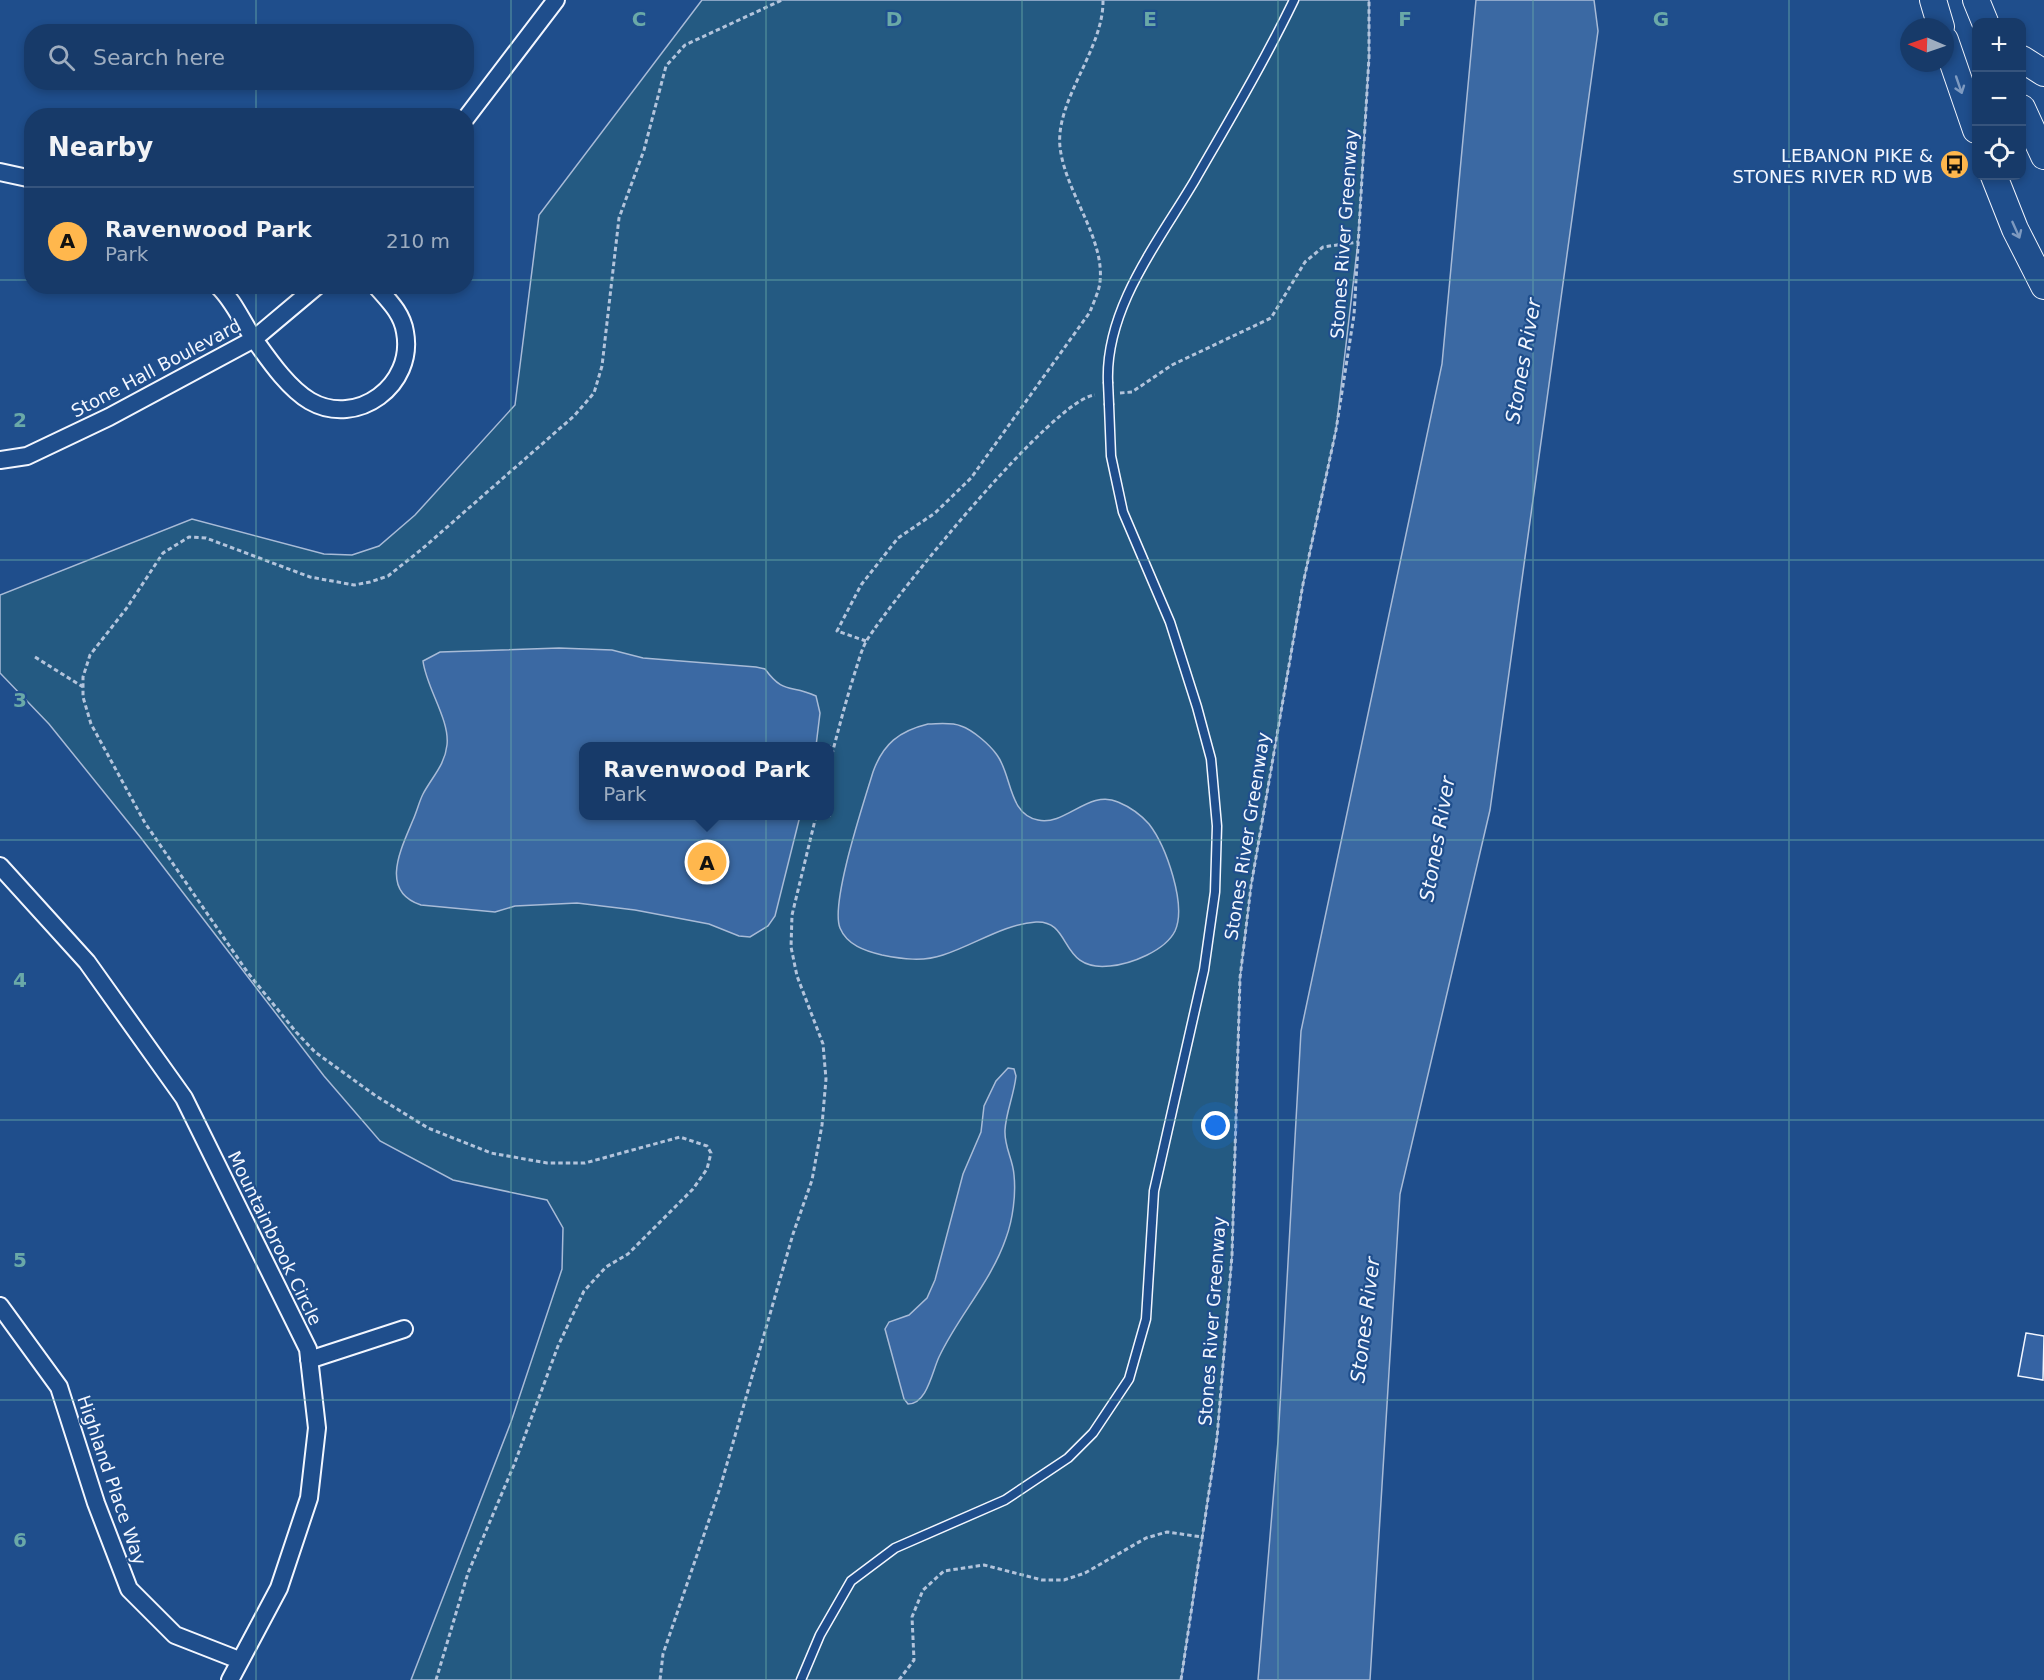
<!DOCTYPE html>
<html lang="en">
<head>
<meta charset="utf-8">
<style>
  body { margin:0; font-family:"DejaVu Sans",sans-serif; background:#244571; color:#f1f3f6 }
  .controls { position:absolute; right:18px; top:18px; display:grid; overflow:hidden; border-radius:12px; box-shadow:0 3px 9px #0003 }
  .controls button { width:54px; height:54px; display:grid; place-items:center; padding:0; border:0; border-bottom:2px solid #36547d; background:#173a69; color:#f1f3f6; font:30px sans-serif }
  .compass { position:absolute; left:1900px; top:18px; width:54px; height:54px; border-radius:50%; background:#173a69; box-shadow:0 3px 9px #0003; rotate:272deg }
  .you { position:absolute; left:1216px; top:1126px; width:21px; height:21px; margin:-15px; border:4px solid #fff; border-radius:50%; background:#1a73e8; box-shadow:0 0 0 9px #1a73e833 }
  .badge { display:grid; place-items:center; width:39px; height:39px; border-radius:50%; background:#ffb74d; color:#111; font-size:20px; font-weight:700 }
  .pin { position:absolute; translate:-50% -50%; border:3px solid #fff; box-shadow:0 2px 6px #0006 }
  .popup { position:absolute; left:579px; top:742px; width:255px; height:78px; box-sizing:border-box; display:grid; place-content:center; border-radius:12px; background:#173a69; filter:drop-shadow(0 2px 4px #0005); font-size:20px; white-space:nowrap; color:#9eadc0 }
  .popup b { font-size:22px; color:#f1f3f6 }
  .popup::after { content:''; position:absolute; left:50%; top:100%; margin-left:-12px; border:12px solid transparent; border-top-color:#173a69 }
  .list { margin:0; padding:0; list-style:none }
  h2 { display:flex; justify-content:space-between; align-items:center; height:78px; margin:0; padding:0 24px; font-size:26px }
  h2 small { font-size:20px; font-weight:400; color:#9eadc0 }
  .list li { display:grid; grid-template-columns:39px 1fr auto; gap:18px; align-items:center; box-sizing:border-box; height:108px; padding:0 24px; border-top:2px solid #36547d }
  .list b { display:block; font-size:22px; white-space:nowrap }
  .list p { margin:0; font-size:20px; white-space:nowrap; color:#9eadc0 }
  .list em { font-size:20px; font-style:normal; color:#9eadc0 }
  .icon { flex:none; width:33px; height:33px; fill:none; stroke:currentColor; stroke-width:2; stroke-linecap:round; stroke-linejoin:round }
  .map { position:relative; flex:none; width:2044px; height:1680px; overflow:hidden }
  .search { position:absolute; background:#173a69; box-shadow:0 3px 9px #0003; left:24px; top:24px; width:450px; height:66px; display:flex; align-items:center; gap:15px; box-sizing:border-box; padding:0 21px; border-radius:24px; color:#9eadc0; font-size:22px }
  .panel { position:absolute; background:#173a69; box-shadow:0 3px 9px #0003; left:24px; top:108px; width:450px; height:186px; border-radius:24px }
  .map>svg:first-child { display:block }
  .green { fill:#245a82; stroke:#a8bbd7; stroke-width:1.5; fill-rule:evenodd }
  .water { fill:#3b69a3; stroke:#a8bbd7; stroke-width:1.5 }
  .building { fill:#3563a3; stroke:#f2f6ff; stroke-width:1.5 }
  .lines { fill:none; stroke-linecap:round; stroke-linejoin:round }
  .service-casing { stroke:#f2f6ff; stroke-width:11 }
  .minor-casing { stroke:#f2f6ff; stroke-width:20 }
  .primary-casing { stroke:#f2f6ff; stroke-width:28 }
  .path { stroke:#b3c4dc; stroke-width:3; stroke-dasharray:4.5 3; stroke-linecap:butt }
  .service { stroke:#1f4e8c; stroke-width:8 }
  .minor { stroke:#1f4e8c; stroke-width:16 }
  .primary { stroke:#1f4e8c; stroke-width:26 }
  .service-bridge-casing { stroke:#f2f6ff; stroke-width:11; stroke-linecap:butt }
  .service-bridge { stroke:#1f4e8c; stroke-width:8 }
  .oneway { stroke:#7e9ac0 }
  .grid { fill:none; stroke:#6aa9a8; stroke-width:1.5; stroke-opacity:0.55 }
  .labels { text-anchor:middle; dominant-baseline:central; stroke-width:4.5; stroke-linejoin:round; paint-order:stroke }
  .poi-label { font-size:18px; fill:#f2f6ff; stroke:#1f4e8c; text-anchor:end }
  .street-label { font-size:18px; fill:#f2f6ff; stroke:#1f4e8c }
  .water-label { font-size:20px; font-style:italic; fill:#f2f6ff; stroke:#1f4e8c }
  .grid-label { font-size:20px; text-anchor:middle; font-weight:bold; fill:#6aa9a8; stroke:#1f4e8c; stroke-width:4.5; stroke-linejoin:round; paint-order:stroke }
</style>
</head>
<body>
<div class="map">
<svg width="2044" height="1680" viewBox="0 0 2044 1680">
  <rect width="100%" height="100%" fill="#1f4e8c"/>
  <path class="green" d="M702,0H1369V57L1358,242L1336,430L1303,584L1251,886L1240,978L1232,1255L1217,1438L1181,1680H411L511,1422L562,1269L563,1228L547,1200L453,1180L380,1141L324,1076L141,838L49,724L0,673V595L192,519L324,554L352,555L379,546L415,515L515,405L539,215ZM584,746H830V816H584Z"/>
  <path class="water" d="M1476,0H1594L1598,31L1490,810L1400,1194L1370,1680H1258L1278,1441L1301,1031L1442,364Z
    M559,648L612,650L643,658L756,667L765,669C784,695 790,684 816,696L820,713L816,746H584V816H800L775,916L768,926L750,937L739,936L709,924L635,910L577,903L515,906L495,912L421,905C379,891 401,849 413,820C417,811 419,802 423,794C432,777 445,765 447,745C450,720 426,687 423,661L440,652Z
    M928,724C938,724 951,722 961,726C973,730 990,745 997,755C1012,775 1008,814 1038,820C1066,826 1089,789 1118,802C1130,807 1141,815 1149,824C1166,846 1187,905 1175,931C1165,951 1131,964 1110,966C1058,972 1073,920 1036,922C1004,924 974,945 943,955C923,962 902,959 882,955C865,951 847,945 840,928C830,903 864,802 873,772C883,744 899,731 928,724Z
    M1008,1068L1014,1069L1016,1076C1014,1095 1006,1112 1005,1130C1004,1147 1013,1159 1014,1175C1016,1194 1013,1219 1006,1238C991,1282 958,1316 939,1357C932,1372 927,1404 908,1404L904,1399L885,1329L889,1322L909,1315L927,1298L935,1280L963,1174L981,1132L984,1106L996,1081Z"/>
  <path class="building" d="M2026,1333L2044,1336L2043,1380L2018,1376Z"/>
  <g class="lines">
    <defs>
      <path id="service" d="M1108,382C1105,308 1159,241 1195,180C1229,121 1264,62 1294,0
        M801,1680L820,1635L851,1581L895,1548L1005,1500L1068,1458L1093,1433L1129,1379L1146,1319L1154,1191L1204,970L1215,892L1217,826L1211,759L1197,707L1170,622L1123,512L1111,456L1109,405"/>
      <path id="minor" d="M466,118L556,0
        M0,172L32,179
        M218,286C234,301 242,322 254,339C269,360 288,388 310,401C357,428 415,385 405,332C402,313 389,301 376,286
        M0,460L27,456L109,417L254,339L317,286
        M0,866L87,962L184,1098L308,1349L317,1428L309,1498L279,1588L230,1680
        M0,1306L59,1387L96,1503L129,1589L175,1635L239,1660
        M309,1360L404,1329"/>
      <path id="primary" d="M1933,0L1941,27
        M1976,0L1985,22
        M1945,40L1976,130
        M2022,59L2044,73
        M2022,108L2044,156
        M1994,176L2015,229L2044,286"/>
    </defs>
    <use href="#service" class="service-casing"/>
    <use href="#minor" class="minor-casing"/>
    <use href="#primary" class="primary-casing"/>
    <path class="path" d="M1120,393L1132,392L1172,365L1271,318L1305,262L1323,247L1358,242
      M866,641L837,631L861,585L898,538L935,513L971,478L1090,312C1093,303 1099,292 1100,282C1105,238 1065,192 1060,147C1055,100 1104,49 1103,0
      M35,657L83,687
      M830,762C838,731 846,700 856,669C859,660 862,648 867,640C894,597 1054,398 1095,395
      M436,1680L468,1573L514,1465L558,1346L584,1291L606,1267L628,1254L693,1189L707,1169L711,1153L707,1146L680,1137L585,1163H547L491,1153L428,1128L376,1096L315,1052L296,1032L248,973L145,823L91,724L83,697V677L90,655L126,609L163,553L189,537L206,538L310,577L354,585L370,582L388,576L422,549L574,416L594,393L602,366L619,218L644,150L666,66L685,45L782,0
      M660,1680L663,1654L720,1488L793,1234L812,1180L822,1125L826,1079L823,1044L797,976L791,947L792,915L816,816
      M899,1680L914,1660L912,1617L923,1590L944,1571L984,1565L1042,1580H1064L1085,1573L1146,1538L1167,1532L1202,1537
      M1181,1680L1217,1438L1232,1255L1240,978L1251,886L1303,584L1336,430L1354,315L1369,57V0"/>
    <use href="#service" class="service"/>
    <use href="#minor" class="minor"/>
    <use href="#primary" class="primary"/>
    <defs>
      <path id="service-bridge" d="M1108,382L1109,405"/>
    </defs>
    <use href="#service-bridge" class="service-bridge-casing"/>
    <use href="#service-bridge" class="service-bridge"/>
  </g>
  <defs><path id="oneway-shaft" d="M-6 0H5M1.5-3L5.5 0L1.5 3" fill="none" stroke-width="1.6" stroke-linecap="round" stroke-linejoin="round" transform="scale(1.5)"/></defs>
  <g class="oneway">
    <use href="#oneway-shaft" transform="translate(1959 85) rotate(71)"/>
    <use href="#oneway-shaft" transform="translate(2016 230) rotate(66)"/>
  </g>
  <path class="grid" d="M256,0V32M511,0V1680M766,0V1680M1022,0V1680M1278,0V1680M1533,0V1680M1789,0V1680M256,82V116M0,280H32M466,280H2044M256,286V1680M0,560H2044M0,840H2044M0,1120H2044M0,1400H2044"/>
  <defs>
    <symbol id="bus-disc" viewBox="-11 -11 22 22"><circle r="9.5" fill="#ffb74d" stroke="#1f4e8c"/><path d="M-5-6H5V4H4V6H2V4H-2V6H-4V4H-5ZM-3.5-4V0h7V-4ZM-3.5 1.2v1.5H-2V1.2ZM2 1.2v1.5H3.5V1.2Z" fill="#111"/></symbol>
  </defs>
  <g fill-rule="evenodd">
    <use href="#bus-disc" x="1938" y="148" width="33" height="33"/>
  </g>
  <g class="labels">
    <g class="poi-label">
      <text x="1933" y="155">LEBANON PIKE &amp;<tspan x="1933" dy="21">STONES RIVER RD WB</tspan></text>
    </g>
    <g class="street-label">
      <text transform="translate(1344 234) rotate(-86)">Stones River Greenway</text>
      <text transform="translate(156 368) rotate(-28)">Stone Hall Boulevard</text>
      <text transform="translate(1247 836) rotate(-81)">Stones River Greenway</text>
      <text transform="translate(275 1238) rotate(64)">Mountainbrook Circle</text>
      <text transform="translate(1212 1321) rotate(-86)">Stones River Greenway</text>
      <text transform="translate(112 1480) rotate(71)">Highland Place Way</text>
    </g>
    <g class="water-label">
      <text transform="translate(1523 361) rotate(-80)">Stones River</text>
      <text transform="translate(1437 839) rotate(-80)">Stones River</text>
      <text transform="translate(1365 1320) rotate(-83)">Stones River</text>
    </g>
  </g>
  <g class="grid-label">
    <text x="639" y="26">C</text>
    <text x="894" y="26">D</text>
    <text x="1150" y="26">E</text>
    <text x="1405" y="26">F</text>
    <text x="1661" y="26">G</text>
    <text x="20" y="427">2</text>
    <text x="20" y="707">3</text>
    <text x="20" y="987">4</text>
    <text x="20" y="1267">5</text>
    <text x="20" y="1547">6</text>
  </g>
</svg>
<div class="controls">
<button>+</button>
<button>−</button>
<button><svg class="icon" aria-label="locate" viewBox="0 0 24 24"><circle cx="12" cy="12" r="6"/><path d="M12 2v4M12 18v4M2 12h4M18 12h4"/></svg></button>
</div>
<svg class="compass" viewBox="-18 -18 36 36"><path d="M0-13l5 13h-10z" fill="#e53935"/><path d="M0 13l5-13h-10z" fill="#9eadc0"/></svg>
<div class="you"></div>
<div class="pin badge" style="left:707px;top:862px">A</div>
<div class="popup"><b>Ravenwood Park</b>Park</div>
<div class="search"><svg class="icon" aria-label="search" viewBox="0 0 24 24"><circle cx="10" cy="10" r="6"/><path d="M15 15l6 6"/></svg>Search here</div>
<section class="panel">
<h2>Nearby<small></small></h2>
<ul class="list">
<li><span class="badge">A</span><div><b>Ravenwood Park</b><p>Park</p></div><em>210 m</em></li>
</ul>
</section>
</div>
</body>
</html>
